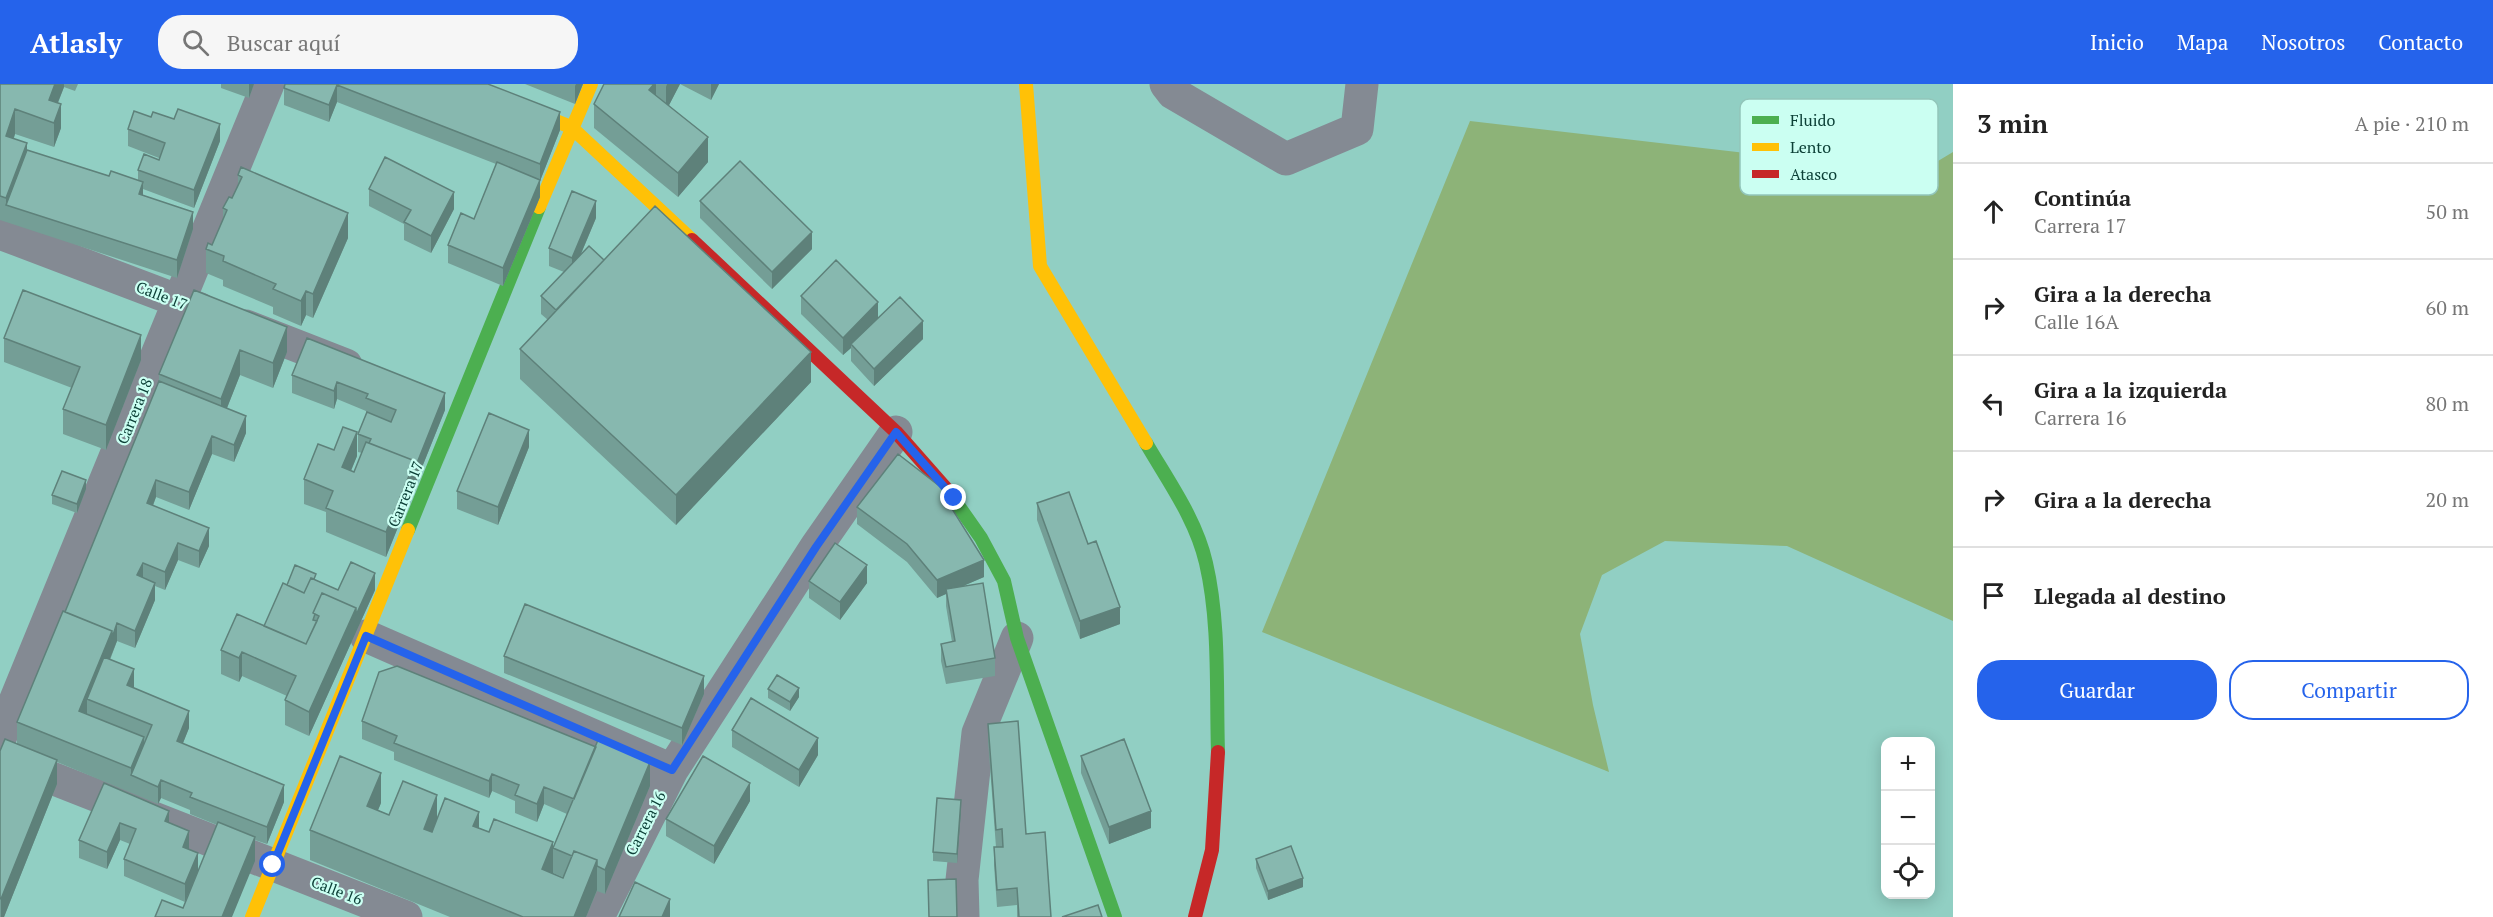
<!DOCTYPE html>
<html lang="es">
<head>
<meta charset="utf-8">
<style>
  body { margin:0; font-family:"PT Serif",serif; background:#f6f6f6; color:#222 }
  .controls { position:absolute; right:18px; bottom:18px; display:grid; overflow:hidden; border-radius:12px; box-shadow:0 3px 15px #0003 }
  .controls button { width:54px; height:54px; display:grid; place-items:center; padding:0; border:0; border-bottom:2px solid #e0e0e0; background:#fff; color:#222; font:30px sans-serif }
  .stop { position:absolute; width:18px; height:18px; margin:-14px; border:4px solid #2563eb; border-radius:50%; background:#fff }
  .stop.end { background:#2563eb; border-color:#fff; box-shadow:0 2px 6px #0008 }
  .list { margin:0; padding:0; list-style:none }
  h2 { display:flex; justify-content:space-between; align-items:center; height:78px; margin:0; padding:0 24px; font-size:26px }
  h2 small { font-size:20px; font-weight:400; color:#767676 }
  .list li { display:grid; grid-template-columns:39px 1fr auto; gap:18px; align-items:center; box-sizing:border-box; height:96px; padding:0 24px; border-top:2px solid #e0e0e0 }
  .list b { display:block; font-size:22px; white-space:nowrap }
  .list p { margin:0; font-size:20px; white-space:nowrap; color:#767676 }
  .list em { font-size:20px; font-style:normal; color:#767676 }
  .actions { display:flex; gap:12px; padding:18px 24px }
  .actions a { flex:1; padding:14px 0; border:2px solid #2563eb; border-radius:24px; text-align:center; font-size:21px; color:#2563eb }
  .actions .main { background:#2563eb; color:#fff }
  .icon { flex:none; width:33px; height:33px; fill:none; stroke:currentColor; stroke-width:2; stroke-linecap:round; stroke-linejoin:round }
  .map { position:relative; flex:none; width:1953px; height:833px; overflow:hidden }
  header { display:flex; align-items:center; gap:36px; box-sizing:border-box; height:84px; padding:0 30px; background:#2563eb; color:#fff }
  header strong { font-size:28px }
  nav { display:flex; gap:33px; margin-inline-start:auto; font-size:21px }
  .search { width:420px; height:54px; background:#f6f6f6; display:flex; align-items:center; gap:15px; box-sizing:border-box; padding:0 21px; border-radius:24px; color:#767676; font-size:22px }
  main { display:flex }
  aside { flex:1; background:#fff }
  .map>svg:first-child { display:block }
  .forest { fill:#8db378 }
  .lines { fill:none; stroke-linecap:round; stroke-linejoin:round }
  .street { stroke:#848a93; stroke-width:33 }
  .fast { stroke:#4caf50; stroke-width:14 }
  .slow { stroke:#ffc107; stroke-width:14 }
  .jam { stroke:#c62828; stroke-width:14 }
  .wall { fill:#749e96; fill-rule:evenodd }
  .shaded-wall { fill:#5e817a }
  .building { fill:#87b8af; stroke:#5e817a; stroke-width:1.5 }
  .route { stroke:#2563eb; stroke-width:8 }
  .labels { text-anchor:middle; dominant-baseline:central; stroke-width:4.5; stroke-linejoin:round; paint-order:stroke }
  .street-label { font-size:15px; fill:#0c4037; stroke:#cbfff2 }
  .key { fill:#cbfff2; stroke:#92c6ba; stroke-width:1.5 }
  .key-label { font-size:16px; fill:#0c4037 }
</style>
</head>
<body>
<header>
<strong>Atlasly</strong>
<div class="search"><svg class="icon" aria-label="search" viewBox="0 0 24 24"><circle cx="10" cy="10" r="6"/><path d="M15 15l6 6"/></svg>Buscar aquí</div>
<nav><a>Inicio</a><a>Mapa</a><a>Nosotros</a><a>Contacto</a></nav>
</header>
<main>
<div class="map">
<svg width="1953" height="833" viewBox="0 0 1953 833">
  <rect width="100%" height="100%" fill="#91cfc3"/>
  <path class="forest" d="M1470,37L1823,78L1933,80L1953,68V537L1787,462L1665,457L1602,491L1580,550L1593,621L1609,688L1262,548Z"/>
  <g class="lines">
    <path class="street" d="M1166,0L1173,9L1286,75L1357,45L1362,0
      M0,149L200,225
      M246,242L346,281
      M366,552L672,686
      M0,654L268,0
      M16,680L406,833
      M598,833L672,686L816,463L896,348
      M963,833L962,796L978,649L1017,554"/>
    <path class="fast" d="M1146,359C1168,397 1196,435 1206,479C1220,539 1216,606 1218,668
      M948,407L981,454L1004,497L1017,554L1115,833
      M408,446L539,123"/>
    <path class="slow" d="M463,0L571,43L692,156
      M1026,0L1040,182L1146,359
      M539,123L591,0
      M252,833L408,446"/>
    <path class="jam" d="M692,156L896,348L948,407
      M1195,833L1212,766L1218,668"/>
  </g>
  <path class="wall" d="M0,0H78L75,7L64,3L58,19L61,44L54,63L15,50L14,54L27,66L109,92L138,96V86L159,76V74L128,62V45L220,57L194,124L143,105V111L193,145L177,194L0,136Z
    M221,0H254L249,14L221,4Z
    M285,0H488L560,46L540,97V113L503,202L448,179V161L474,135L496,80L337,18L329,38L284,21V4Z
    M525,0H583L575,20Z
    M604,0H680L669,21L708,78L678,113L594,44V20Z
    M680,0H719L711,16Z
    M238,91L348,154L313,234L306,231L301,242L273,230V223L223,202V196L206,189V165L212,161L223,135V124L232,114L238,101Z
    M369,105L454,125L431,169L404,156V140L369,122Z
    M700,117L812,165L772,205L700,134Z
    M596,134L581,170L604,176L811,298L676,441L520,295V265L548,236L541,230V212L564,188L549,182V164Z
    M194,206L287,268L273,304L240,291L227,324L246,349L234,378L212,370L189,426L156,413L153,422L209,462L199,484L178,476L165,506L155,502V516L135,564L117,557L110,576L134,603L133,604L189,644L183,659L284,718L267,760L255,756V777L183,824L217,741L190,730V726L161,714L158,720L57,678V700L4,833H0V667L17,660V638L65,528L159,297V290Z
    M801,212L878,234L923,255L874,302L851,277V264L843,271L801,230Z
    M4,254L141,276L106,366L63,350V325L72,304L4,278Z
    M307,254L445,326L386,473L326,448V428L304,420V395L334,366L357,372L351,387L354,388L362,369L358,368V350L366,330V327L337,315L334,325L292,309V291Z
    M529,363L498,441L457,425V407Z
    M86,405L77,429L52,420V411Z
    M947,418L984,493L965,501L995,574V592L946,600L941,577V560L952,558L946,522V510L937,514L907,478L857,440V423Z
    M1037,419L1088,460L1120,540L1080,555L1037,436Z
    M316,496L338,506H375L309,652L285,641V616L287,612L242,592L239,598L221,590V566L264,542L287,501Z
    M809,497L867,499L840,536L809,514Z
    M504,572L704,610L682,661L504,589Z
    M768,605L799,613L790,627L768,614Z
    M362,637L650,702L605,810L597,807L586,833H450L310,776V746L381,719L378,726L389,731L437,733L479,744L489,748L553,764L567,730L544,720L537,738L515,729V717L492,707L489,714L394,676V668L362,655ZM553,789L563,793V794L553,790Z
    M988,640L1026,750L1051,833H1017V821L997,823L994,781V763H996L988,657Z
    M732,646L818,671L799,703L732,663Z
    M1081,672L1151,744L1109,760L1081,689Z
    M104,699L169,739L189,765L198,787L185,818L124,792V775L130,760L120,756L107,785L79,774V756Z
    M750,717L714,780L666,752V735Z
    M961,725L957,779L933,777V768Z
    M1256,775L1303,803L1268,816L1256,784Z"/>
  <path class="shaded-wall" d="M55,0H64V3L50,38L49,16Z
    M249,0H254L249,14Z
    M576,0H583L575,20V2Z
    M654,0H656V22L649,6Z
    M667,0H680L666,27V3Z
    M711,0H719L711,16Z
    M337,1V18L329,38V21Z
    M61,20V44L54,63V39Z
    M15,25V50L6,76V52Z
    M560,28V46L540,97V80Z
    M220,40V57L194,124V106Z
    M708,53V78L678,113V89Z
    M27,59V84L6,121V114Z
    M540,96V113L503,202V184Z
    M143,98V115L139,110Z
    M454,108V125L431,169V152Z
    M596,117V134L572,191V174Z
    M193,128V145L177,194V176Z
    M348,129V154L313,234V210Z
    M812,148V165L772,205V188Z
    M306,207V231L301,242V217Z
    M878,218V236L851,260V264L843,271V254Z
    M923,237V255L874,302V285Z
    M287,243V268L273,304V279Z
    M141,251V276L106,366V341Z
    M240,266V291L221,339V315Z
    M811,268V298L676,441V411Z
    M337,298V315L334,325V307Z
    M445,309V326L386,473V448L415,377Z
    M246,332V349L234,378V361Z
    M529,346V363L498,441V423Z
    M357,348V372L342,408V383Z
    M212,352V370L189,426V408Z
    M86,396V405L77,429V420Z
    M156,396V413L147,436V419Z
    M947,408V425L944,412Z
    M209,444V462L199,484V467Z
    M178,459V476L165,506V488Z
    M984,476V493L947,509L946,505V510L937,514V496Z
    M143,479V497L137,491Z
    M867,481V499L840,536V518Z
    M375,489V506L309,652V628L356,524Z
    M155,499V516L135,564V547Z
    M1120,523V540L1080,555V537Z
    M117,539V557L93,617L87,615V632L79,627L112,547Z
    M242,568V592L239,598V574Z
    M134,585V603L127,619V601Z
    M704,592V610L682,661V644Z
    M799,604V613L790,627V618Z
    M189,627V644L177,674V657Z
    M144,653V677L131,691V684Z
    M818,654V671L799,703V686Z
    M57,676V700L4,833H1V815Z
    M650,678V702L605,810V786Z
    M381,689V719L367,752V722Z
    M492,690V707L489,714V697Z
    M161,696V714L158,720V703Z
    M750,699V717L714,780V762Z
    M284,701V718L267,760V743Z
    M544,703V720L537,738V720Z
    M437,711V741L424,775V745Z
    M961,716V725L957,779V770Z
    M169,727V744L165,737Z
    M1151,727V744L1109,760V743Z
    M479,728V758L473,742Z
    M120,739V756L107,785V768Z
    M189,747V765L183,780V763Z
    M255,753V777L232,833H222Z
    M553,758V789L542,815V785Z
    M198,769V787L185,818V800Z
    M597,776V806L586,833H574Z
    M1303,794V803L1268,816V807Z
    M670,815V833H662Z"/>
  <path class="building" d="M0,0H55L49,16L61,20L54,39L15,25L6,52L27,59L6,114L0,112Z
    M285,0H488L560,28L540,80L337,1L329,21L284,4Z
    M604,0H654L649,6L708,53L678,89L594,20Z
    M178,25L220,40L194,106L138,86L144,70L159,76L165,59L128,45L134,27L151,33L153,28L174,35Z
    M27,66L109,92L111,87L143,98L139,110L193,128L177,176L6,121Z
    M385,73L454,108L431,152L404,138L411,126L369,105Z
    M740,77L812,148L772,188L700,117Z
    M497,78L540,96L503,184L448,161L461,129L474,135Z
    M241,83L348,129L313,210L306,207L301,217L273,205L276,200L223,177L224,172L206,165L208,159L212,161L227,126L223,124L229,113L232,114L242,93L238,91Z
    M572,107L596,117L572,174L549,164Z
    M655,122L811,268L676,411L520,265Z
    M589,162L604,176L556,226L541,212Z
    M836,176L878,218L843,254L801,212Z
    M23,206L141,251L106,341L63,325L80,283L4,254Z
    M194,206L287,243L273,279L240,266L221,315L159,290Z
    M900,213L923,237L874,285L851,260Z
    M307,254L445,309L415,384V377L369,359L371,355L358,350L367,328L391,338L396,326L366,314L368,310L337,298L334,307L292,291Z
    M159,297L246,332L234,361L212,352L189,408L156,396L147,419L209,444L199,467L178,459L165,488L143,479L137,491L155,499L135,547L117,539L112,554V547L65,528Z
    M489,329L529,346L498,423L457,407Z
    M343,343L357,348L342,383L354,388L366,358L415,377L386,448L326,424L333,407L304,395L318,360L334,366Z
    M898,370L947,408L944,412L984,476L937,496L907,460L857,423Z
    M62,387L86,396L77,420L52,411Z
    M1069,408L1088,460L1096,457L1120,523L1080,537L1037,419Z
    M835,459L867,481L840,518L809,497Z
    M351,478L375,489L356,531V524L322,509L313,529L315,530L313,536L317,537L306,560L264,542L283,499L304,509L311,494L338,506Z
    M295,481L316,490L314,495L311,494L304,509L287,501Z
    M983,499L995,574L946,583L941,560L955,557L946,505Z
    M322,509L356,524L309,628L285,616L296,592L242,568L239,574L221,566L237,530L306,560L319,532L313,529Z
    M525,520L704,592L682,644L504,572Z
    M63,527L112,547L79,627L144,653L131,684L17,638Z
    M104,573L134,585L127,601L189,627L177,657L284,701L267,743L190,713L192,709L161,696L158,703L131,691L152,641L87,615Z
    M397,582L596,663L574,715L544,703L537,720L515,711L519,701L492,690L489,697L394,659L397,652L362,637L379,588Z
    M777,591L799,604L790,618L768,605Z
    M751,614L818,654L799,686L732,646Z
    M1018,637L1026,750L1045,748L1051,833H1019L1017,804L997,806L994,763H1003L1002,745L996,746L988,640Z
    M5,655L57,676L1,815L0,814V667Z
    M1124,655L1151,727L1109,743L1081,672Z
    M598,656L650,678L605,786L597,782V776L574,767L572,772L553,764Z
    M340,672L381,689L367,722L389,731L403,697L437,711L424,745L432,748L445,714L479,728L473,742L489,748L494,735L553,758L542,785L563,794L574,767L597,776L574,833H523L310,746Z
    M703,672L750,699L714,762L666,735Z
    M104,699L169,727L165,737L189,747L183,763L198,769L185,800L124,775L136,745L120,739L107,768L79,756Z
    M937,714L961,716L957,770L933,768Z
    M218,738L255,753L222,833H155L162,816L183,824Z
    M1291,762L1303,794L1268,807L1256,775Z
    M956,795L957,833H929L928,796Z
    M635,798L670,815L662,833H619Z
    M1098,821L1102,833H1062Z"/>
  <g class="lines">
    <path class="route" d="M273,781L366,552L672,686L816,463L896,348L954,414"/>
  </g>
  <g class="labels">
    <g class="street-label">
      <text transform="translate(162 211) rotate(21)">Calle 17</text>
      <text transform="translate(134 327) rotate(-68)">Carrera 18</text>
      <text transform="translate(405 410) rotate(-68)">Carrera 17</text>
      <text transform="translate(645 739) rotate(-63)">Carrera 16</text>
      <text transform="translate(337 806) rotate(21)">Calle 16</text>
    </g>
  </g>
  <rect x="1740" y="15" width="198" height="96" rx="9" class="key"/>
  <rect x="1752" y="32" width="27" height="8" fill="#4caf50"/>
  <rect x="1752" y="59" width="27" height="8" fill="#ffc107"/>
  <rect x="1752" y="86" width="27" height="8" fill="#c62828"/>
  <g class="key-label">
    <text x="1790" y="42">Fluido</text>
    <text x="1790" y="69">Lento</text>
    <text x="1790" y="96">Atasco</text>
  </g>
</svg>
<div class="controls">
<button>+</button>
<button>−</button>
<button><svg class="icon" aria-label="locate" viewBox="0 0 24 24"><circle cx="12" cy="12" r="6"/><path d="M12 2v4M12 18v4M2 12h4M18 12h4"/></svg></button>
</div>
<div class="stop" style="left:273px;top:781px"></div>
<div class="stop end" style="left:954px;top:414px"></div>
</div>
<aside>
<h2>3 min<small>A pie · 210 m</small></h2>
<ul class="list">
<li><svg class="icon" aria-label="ahead" viewBox="0 0 24 24"><path d="M12 20V5M6 11l6-6 6 6"/></svg><div><b>Continúa</b><p>Carrera 17</p></div><em>50 m</em></li>
<li><svg class="icon" aria-label="right" viewBox="0 0 24 24"><path d="M7 20v-9h11M14 6l5 5-5 5"/></svg><div><b>Gira a la derecha</b><p>Calle 16A</p></div><em>60 m</em></li>
<li><svg class="icon" aria-label="left" viewBox="0 0 24 24"><path d="M17 20v-9H6M10 6l-5 5 5 5"/></svg><div><b>Gira a la izquierda</b><p>Carrera 16</p></div><em>80 m</em></li>
<li><svg class="icon" aria-label="right" viewBox="0 0 24 24"><path d="M7 20v-9h11M14 6l5 5-5 5"/></svg><div><b>Gira a la derecha</b></div><em>20 m</em></li>
<li><svg class="icon" aria-label="arrive" viewBox="0 0 24 24"><path d="M6 21V4h12l-3 4 3 4H6"/></svg><div><b>Llegada al destino</b></div></li>
</ul>
<div class="actions"><a class="main">Guardar</a><a>Compartir</a></div>
</aside>
</main>
</body>
</html>
